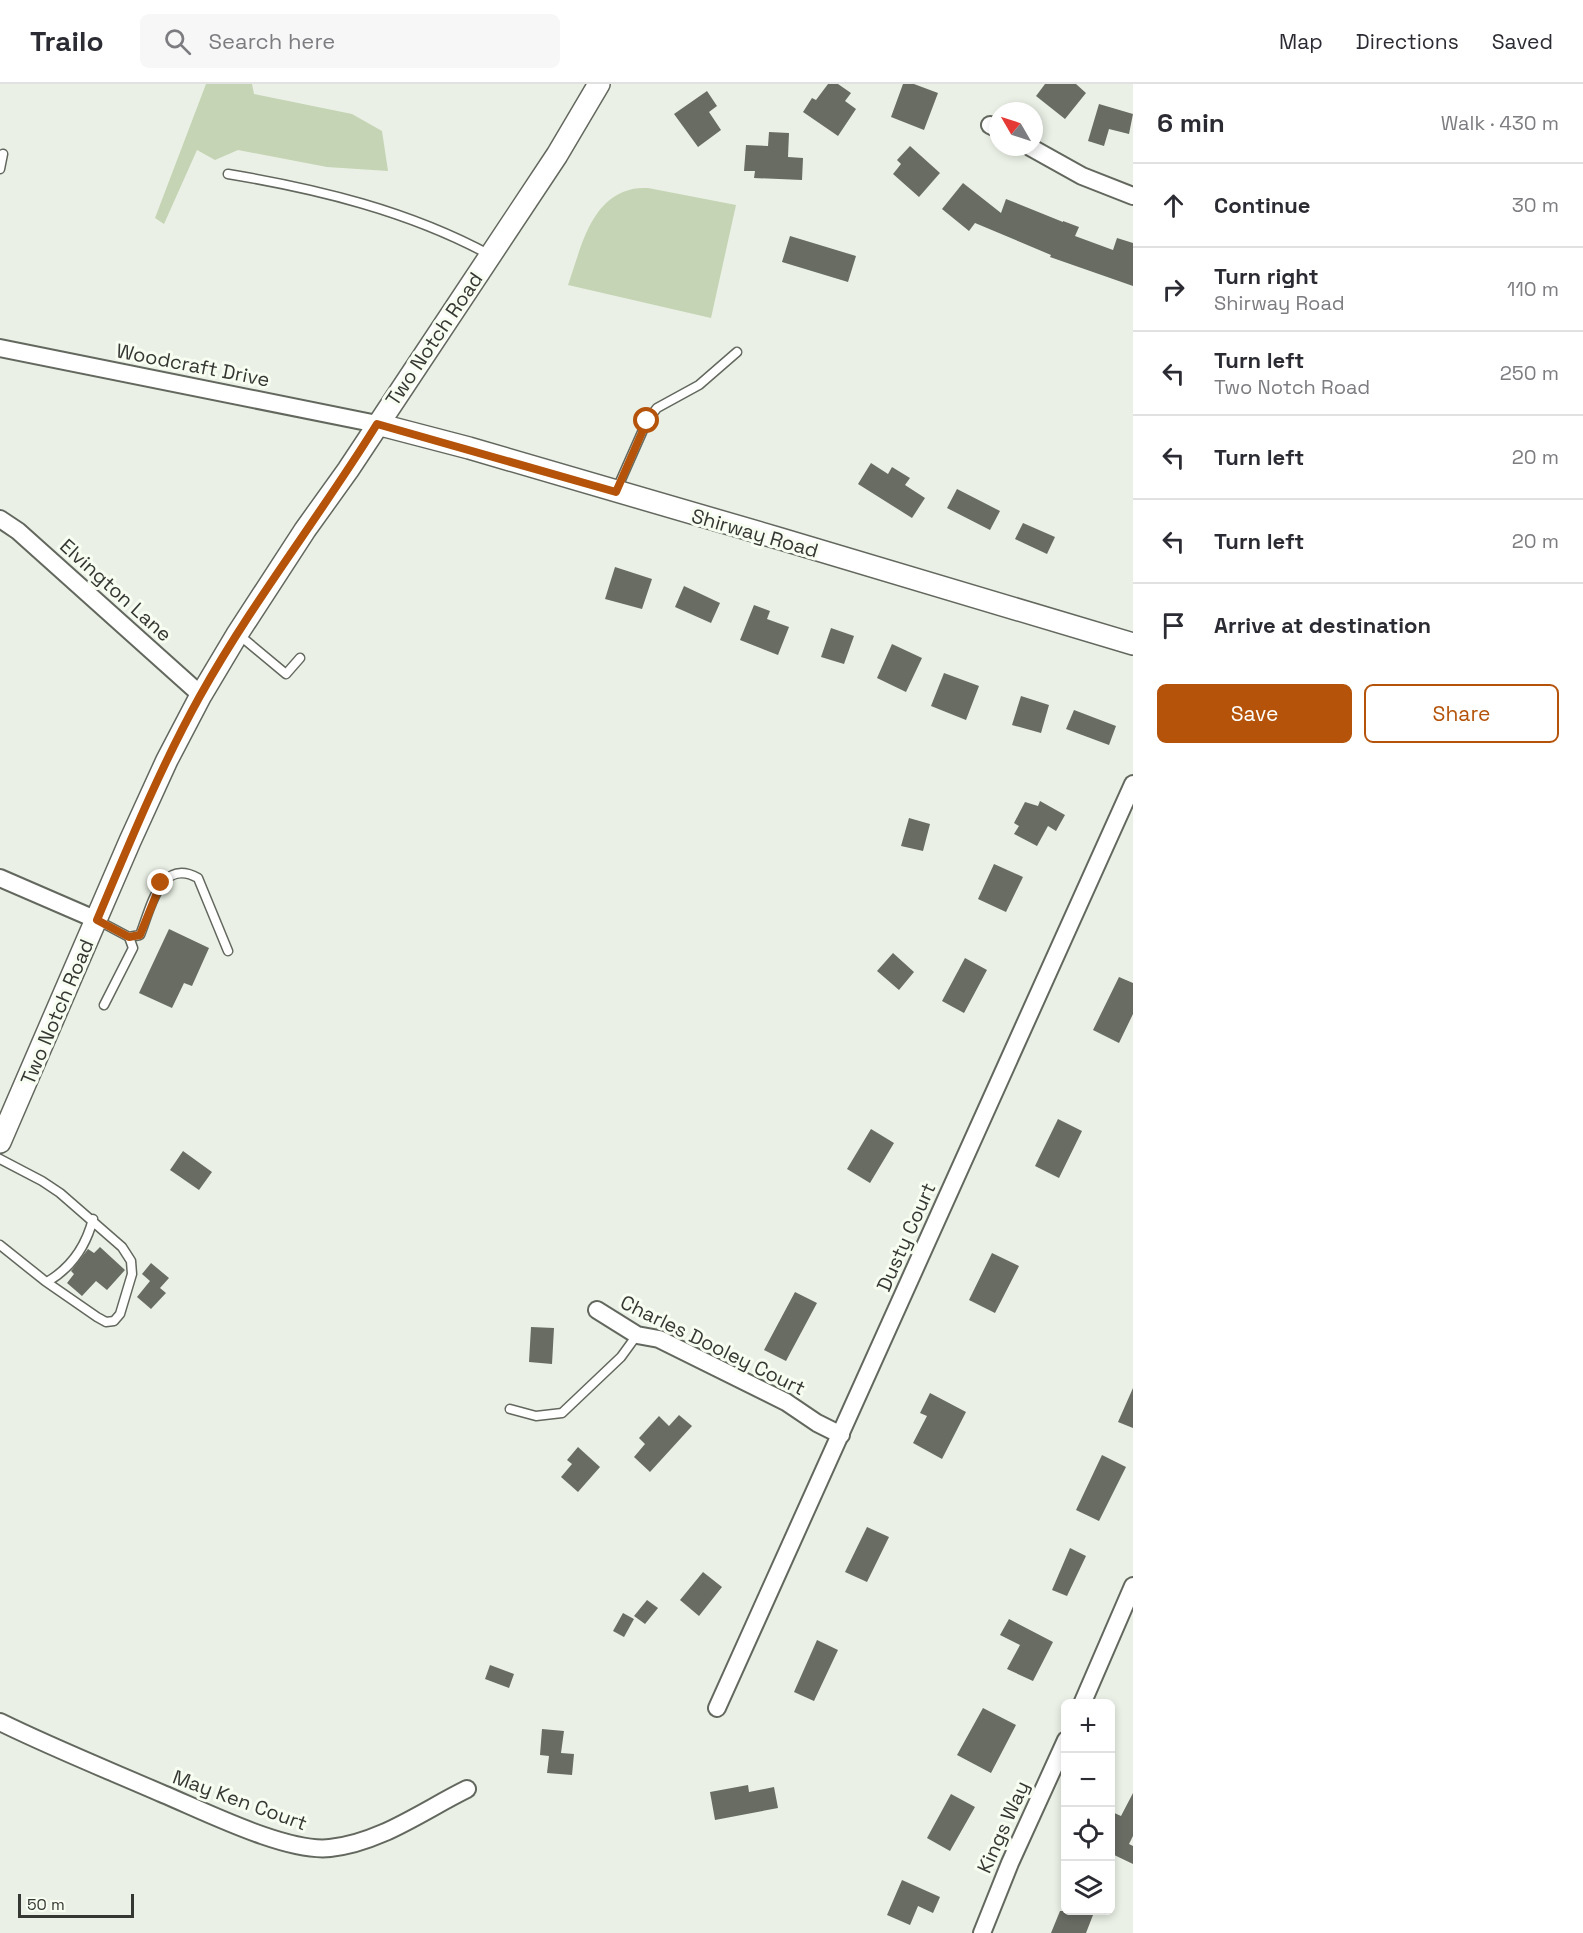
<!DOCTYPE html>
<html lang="en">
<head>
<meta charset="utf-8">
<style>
  body { margin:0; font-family:"Space Grotesk",sans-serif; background:#f7f7f7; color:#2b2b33 }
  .controls { position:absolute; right:18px; bottom:18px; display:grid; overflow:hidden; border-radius:9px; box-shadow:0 3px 9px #0003 }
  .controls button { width:54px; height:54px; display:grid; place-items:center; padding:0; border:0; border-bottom:2px solid #e1e1e2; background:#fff; color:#2b2b33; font:30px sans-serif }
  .compass { position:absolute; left:989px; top:18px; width:54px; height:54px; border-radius:50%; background:#fff; box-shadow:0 3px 9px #0003; rotate:309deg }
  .scale { position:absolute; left:18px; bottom:15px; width:116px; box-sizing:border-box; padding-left:6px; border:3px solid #353732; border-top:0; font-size:16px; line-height:21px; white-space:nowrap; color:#353732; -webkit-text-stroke:4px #f8fdf2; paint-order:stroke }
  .stop { position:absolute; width:18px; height:18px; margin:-14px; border:4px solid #b45309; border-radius:50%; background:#fff }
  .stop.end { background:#b45309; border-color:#fff; box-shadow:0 2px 6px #0008 }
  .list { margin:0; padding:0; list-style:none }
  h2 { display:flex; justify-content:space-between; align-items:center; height:78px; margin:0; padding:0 24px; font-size:26px }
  h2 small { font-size:20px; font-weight:400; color:#7c7c81 }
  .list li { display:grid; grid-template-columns:39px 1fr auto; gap:18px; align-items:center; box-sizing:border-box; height:84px; padding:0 24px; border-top:2px solid #e1e1e2 }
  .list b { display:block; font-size:22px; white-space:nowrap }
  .list p { margin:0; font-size:20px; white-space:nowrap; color:#7c7c81 }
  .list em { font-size:20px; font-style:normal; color:#7c7c81 }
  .actions { display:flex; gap:12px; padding:18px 24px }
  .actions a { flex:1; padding:14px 0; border:2px solid #b45309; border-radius:9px; text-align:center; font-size:21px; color:#b45309 }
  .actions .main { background:#b45309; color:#fff }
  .icon { flex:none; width:33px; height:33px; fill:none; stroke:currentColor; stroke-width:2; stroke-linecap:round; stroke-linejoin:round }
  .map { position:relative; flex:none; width:1133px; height:1849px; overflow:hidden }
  header { display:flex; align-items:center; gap:36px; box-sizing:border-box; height:84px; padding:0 30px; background:#fff; border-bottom:2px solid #e1e1e2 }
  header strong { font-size:28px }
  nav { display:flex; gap:33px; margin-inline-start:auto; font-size:21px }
  .search { width:420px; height:54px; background:#f7f7f7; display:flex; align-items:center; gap:15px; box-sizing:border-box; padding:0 21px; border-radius:9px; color:#7c7c81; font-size:22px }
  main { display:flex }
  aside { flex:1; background:#fff }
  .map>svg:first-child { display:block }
  .green { fill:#c5d4b4 }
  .building { fill:#686c63 }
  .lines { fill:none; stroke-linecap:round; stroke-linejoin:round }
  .service-casing { stroke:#63685e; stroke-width:11 }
  .minor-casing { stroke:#63685e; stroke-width:20 }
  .tertiary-casing { stroke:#63685e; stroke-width:24 }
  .service { stroke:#fff; stroke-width:8 }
  .minor { stroke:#fff; stroke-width:16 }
  .tertiary { stroke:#fff; stroke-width:21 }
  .route { stroke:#b45309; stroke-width:8 }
  .labels { text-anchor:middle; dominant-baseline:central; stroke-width:6; stroke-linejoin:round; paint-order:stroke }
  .street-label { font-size:20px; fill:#353732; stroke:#f8fdf2 }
</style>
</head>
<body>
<header>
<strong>Trailo</strong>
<div class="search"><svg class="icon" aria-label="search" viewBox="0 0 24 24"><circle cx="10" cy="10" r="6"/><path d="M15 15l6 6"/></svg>Search here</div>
<nav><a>Map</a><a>Directions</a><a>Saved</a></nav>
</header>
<main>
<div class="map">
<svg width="1133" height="1849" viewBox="0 0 1133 1849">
  <rect width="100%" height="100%" fill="#eaf0e5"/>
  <path class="green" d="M206,0H252L254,10L352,30L382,47L388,87L327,83L238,66L215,76L197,66L164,140L155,134Z
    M648,104L736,121L711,234L568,201C580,168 589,117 629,106C635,104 642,104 648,104Z"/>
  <path class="building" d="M828,0H838L851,9L845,17L856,25L838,52L803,28L812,14L816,16Z
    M903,0H914L938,9L924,46L891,33Z
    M1045,0H1076L1086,9L1065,35L1036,12Z
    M707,7L717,22L709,28L721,46L698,63L674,30Z
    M1099,20L1133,30L1129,50L1109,45L1104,62L1088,57Z
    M769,48L789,49L788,73L803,74L802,96L754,94L755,87H744L746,61L768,62Z
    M910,62L940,89L919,113L893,90L901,80L897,76Z
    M963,99L1001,129L1006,115L1063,138V137L1079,143L1075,152L1113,166L1117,154L1133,159V202L1050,173L1051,171L975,139L969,147L942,125Z
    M790,152L856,172L848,198L782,178Z
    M871,379L888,390L892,383L910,394L905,401L925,414L912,434L858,400Z
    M957,405L1000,427L990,446L947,424Z
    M1023,439L1055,453L1047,470L1015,455Z
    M615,483L652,495L642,525L605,515Z
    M684,502L720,519L711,539L675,523Z
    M754,521L770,527L767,535L789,543L778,571L740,556Z
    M831,544L854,552L844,580L821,573Z
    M892,560L922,574L906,608L877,594Z
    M944,589L979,602L966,636L931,622Z
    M1021,612L1049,621L1041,649L1012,641Z
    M1074,626L1116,642L1109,661L1066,645Z
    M1040,717L1065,731L1056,747L1048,742L1037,762L1014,750L1019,742L1014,739L1025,718L1038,722Z
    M909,734L930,740L923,767L901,762Z
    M994,780L1023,793L1006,828L978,815Z
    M169,845L209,864L192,902L184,899L172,924L139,909Z
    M893,869L914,888L899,906L877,887Z
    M965,874L987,886L964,929L942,917Z
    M1119,893L1133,899V930L1119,959L1093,946Z
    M1058,1035L1082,1047L1059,1094L1035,1082Z
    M871,1045L894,1059L870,1099L847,1085Z
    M183,1067L212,1088L199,1106L170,1086Z
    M100,1163L125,1186L107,1206L96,1197L82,1212L67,1199L74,1190L71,1187L88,1165L94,1169Z
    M992,1169L1019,1182L995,1229L969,1216Z
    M151,1179L169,1194L160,1204L166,1209L151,1225L137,1213L150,1197L142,1190Z
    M795,1208L817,1219L786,1277L764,1266Z
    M531,1243L554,1244L552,1280L529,1278Z
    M1133,1304V1344L1118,1338Z
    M930,1309L966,1328L942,1375L913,1359L927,1332L920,1329Z
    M679,1331L692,1342L650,1388L634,1373L645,1360L639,1354L659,1332L669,1342Z
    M578,1363L600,1383L578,1408L561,1393L572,1380L567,1376Z
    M1102,1371L1126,1383L1099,1437L1076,1426Z
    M867,1443L889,1453L867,1498L845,1488Z
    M1070,1464L1086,1472L1067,1512L1052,1506Z
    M703,1488L722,1503L699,1532L680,1516Z
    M647,1516L658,1524L645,1540L634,1532Z
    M623,1529L634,1535L624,1553L613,1547Z
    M1009,1535L1053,1558L1033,1597L1007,1585L1020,1561L1000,1551Z
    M817,1556L838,1566L814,1617L794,1608Z
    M490,1581L514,1590L509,1604L485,1595Z
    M983,1624L1016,1641L991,1689L957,1671Z
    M542,1645L564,1647L561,1669L574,1670L572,1691L547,1689L549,1672L540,1671Z
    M748,1701L749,1708L774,1703L778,1724L715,1736L710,1708Z
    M1133,1709V1752L1129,1760L1133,1762V1780L1110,1769V1727L1121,1732Z
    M951,1710L975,1723L950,1767L927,1754Z
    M902,1796L940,1813L933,1829L918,1822L910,1841L887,1831Z
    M1060,1827H1083L1093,1831L1086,1849H1051Z"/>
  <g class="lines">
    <defs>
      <path id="service" d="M0,85L3,70
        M228,90C318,105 409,127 490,171
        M616,407L647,337L657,324L699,301L737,268
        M238,550L286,590L300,574
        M97,836L129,853L140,851C151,824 160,773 198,794L228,867
        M104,921L133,864L129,853
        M0,1075L42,1097L60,1109L122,1163L131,1177L132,1190L120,1230L114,1237L106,1238L97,1233L45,1197L0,1161
        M47,1198C71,1184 86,1162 93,1135
        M510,1325L536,1332L562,1329L621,1273L637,1251"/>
      <path id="minor" d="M990,41L998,45
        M1030,63L1082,92L1133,112
        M0,264L377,340
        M0,435L18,447L201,611
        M0,794L97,836
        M597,1226L637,1251L659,1255L786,1318L817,1339L841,1351
        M1082,1620L1133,1502
        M717,1624L1133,700
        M0,1638C53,1664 108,1686 163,1710C204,1727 287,1769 330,1764C380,1759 424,1726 467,1705
        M982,1849L1010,1779L1066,1656"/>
      <path id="tertiary" d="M377,340L469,364L781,455L1133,560
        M0,1058L130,757L167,676L201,611L238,549L305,446L348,386L557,71L599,0"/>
    </defs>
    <use href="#service" class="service-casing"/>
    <use href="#minor" class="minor-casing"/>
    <use href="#tertiary" class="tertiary-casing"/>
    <use href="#service" class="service"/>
    <use href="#minor" class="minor"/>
    <use href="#tertiary" class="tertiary"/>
  </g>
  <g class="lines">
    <path class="route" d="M161,799L140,851L129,853L97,836C129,760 160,684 200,612C253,517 320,432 377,340L616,408L647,337"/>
  </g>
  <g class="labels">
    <g class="street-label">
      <text transform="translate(434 255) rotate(-56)">Two Notch Road</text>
      <text transform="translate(193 281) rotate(11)">Woodcraft Drive</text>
      <text transform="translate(755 449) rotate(16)">Shirway Road</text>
      <text transform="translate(116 506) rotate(42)">Elvington Lane</text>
      <text transform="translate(57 928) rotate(-67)">Two Notch Road</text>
      <text transform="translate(906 1153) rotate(-66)">Dusty Court</text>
      <text transform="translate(713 1261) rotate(26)">Charles Dooley Court</text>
      <text transform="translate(240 1716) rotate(20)">May Ken Court</text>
      <text transform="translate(1003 1743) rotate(-66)">Kings Way</text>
    </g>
  </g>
</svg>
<div class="controls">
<button>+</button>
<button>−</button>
<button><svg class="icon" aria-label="locate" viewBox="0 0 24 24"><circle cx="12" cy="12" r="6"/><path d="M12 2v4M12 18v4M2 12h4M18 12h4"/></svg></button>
<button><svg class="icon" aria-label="layers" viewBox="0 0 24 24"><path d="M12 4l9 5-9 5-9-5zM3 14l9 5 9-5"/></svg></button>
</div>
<svg class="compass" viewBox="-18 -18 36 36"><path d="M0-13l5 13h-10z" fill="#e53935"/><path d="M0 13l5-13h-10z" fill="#7c7c81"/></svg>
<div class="scale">50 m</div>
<div class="stop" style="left:647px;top:337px"></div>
<div class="stop end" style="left:161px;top:799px"></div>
</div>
<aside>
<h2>6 min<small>Walk · 430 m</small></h2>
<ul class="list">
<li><svg class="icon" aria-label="ahead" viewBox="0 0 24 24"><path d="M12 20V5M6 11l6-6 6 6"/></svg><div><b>Continue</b></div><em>30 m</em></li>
<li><svg class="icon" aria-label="right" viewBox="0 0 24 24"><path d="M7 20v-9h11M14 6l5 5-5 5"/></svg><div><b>Turn right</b><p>Shirway Road</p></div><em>110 m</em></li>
<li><svg class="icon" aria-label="left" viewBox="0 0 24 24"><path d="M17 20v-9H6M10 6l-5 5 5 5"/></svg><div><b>Turn left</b><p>Two Notch Road</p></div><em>250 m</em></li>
<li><svg class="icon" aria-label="left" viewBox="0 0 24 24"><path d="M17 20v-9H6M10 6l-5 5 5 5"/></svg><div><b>Turn left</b></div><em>20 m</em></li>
<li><svg class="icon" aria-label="left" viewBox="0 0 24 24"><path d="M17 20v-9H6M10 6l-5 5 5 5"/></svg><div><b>Turn left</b></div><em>20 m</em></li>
<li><svg class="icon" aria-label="arrive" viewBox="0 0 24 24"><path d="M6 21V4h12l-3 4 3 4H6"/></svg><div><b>Arrive at destination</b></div></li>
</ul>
<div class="actions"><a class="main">Save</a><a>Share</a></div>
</aside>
</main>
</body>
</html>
